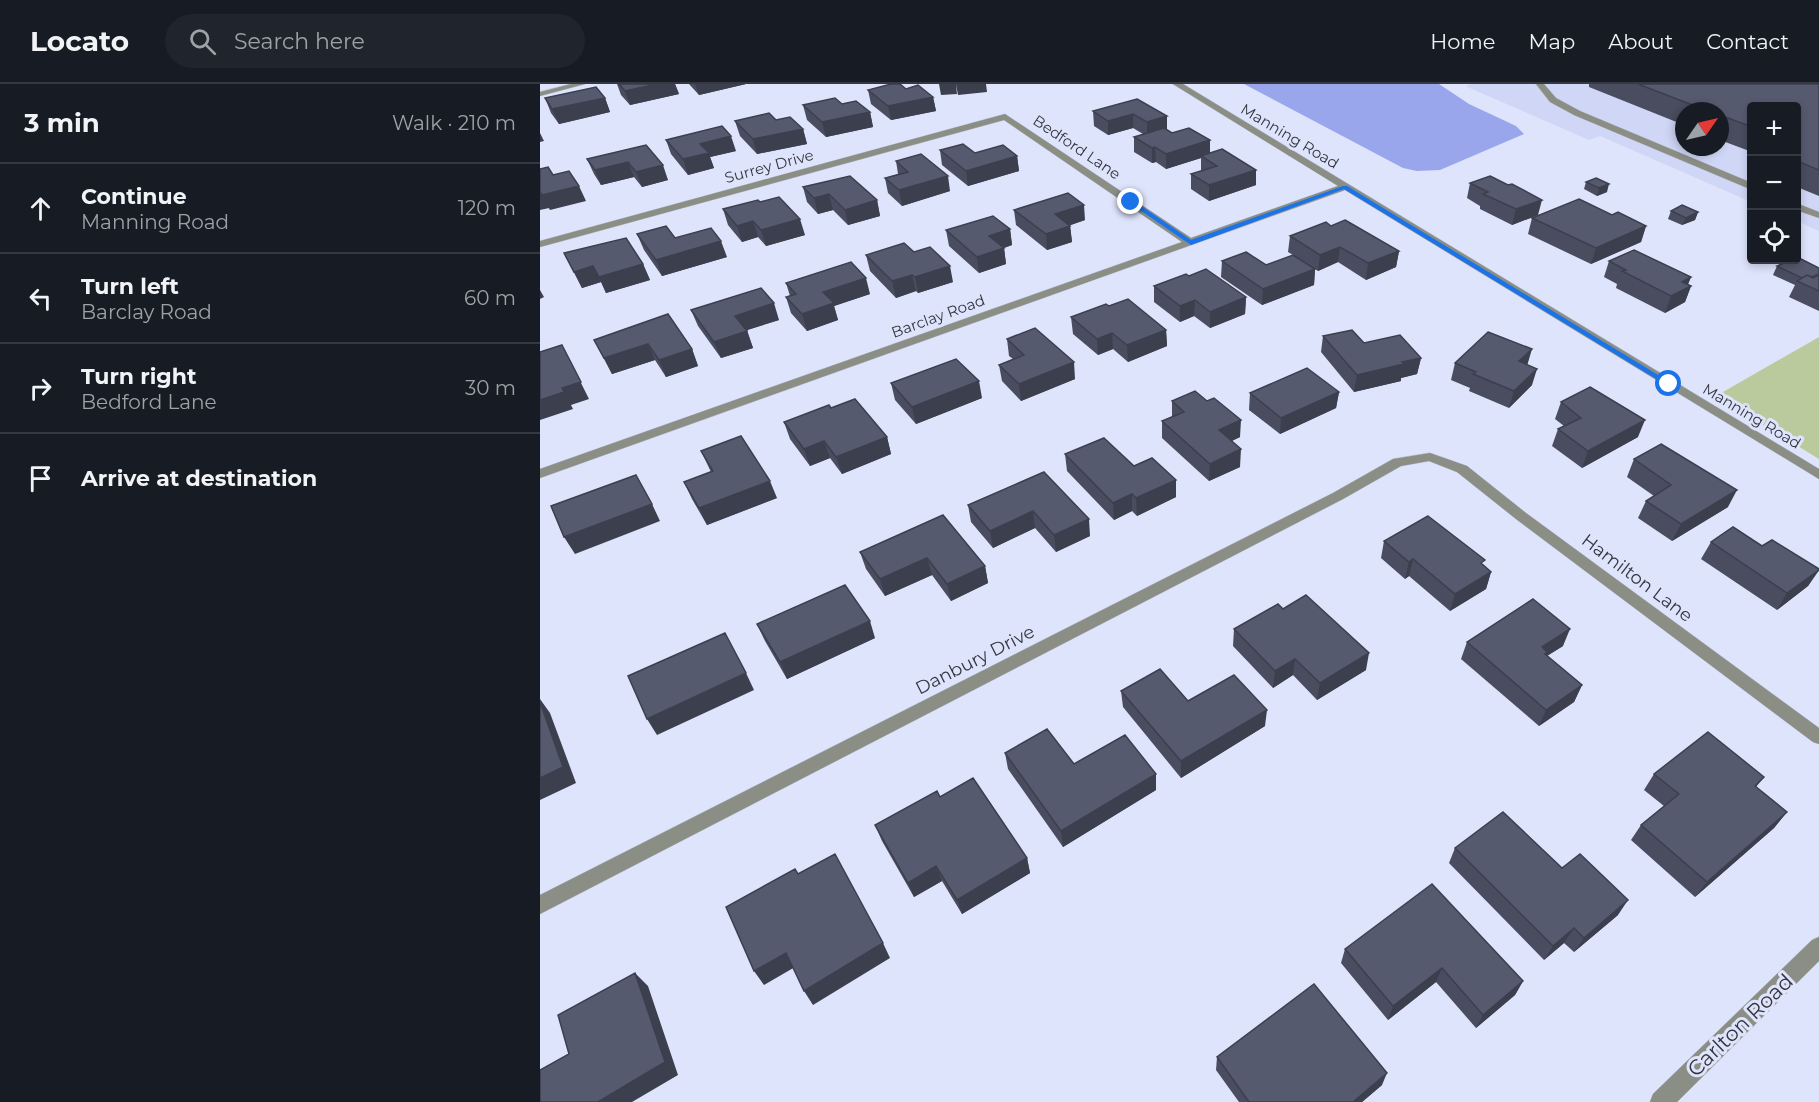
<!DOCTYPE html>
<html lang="en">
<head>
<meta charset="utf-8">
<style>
  body { margin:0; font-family:Montserrat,sans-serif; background:#20242c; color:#f1f3f6 }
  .controls { position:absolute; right:18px; top:18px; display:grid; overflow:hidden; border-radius:6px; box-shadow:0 3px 9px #0003 }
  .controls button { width:54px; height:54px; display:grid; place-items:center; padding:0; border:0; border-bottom:2px solid #363941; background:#171b24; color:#f1f3f6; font:30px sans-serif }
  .compass { position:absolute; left:1135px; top:18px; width:54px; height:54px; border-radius:50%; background:#171b24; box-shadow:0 3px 9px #0003; rotate:56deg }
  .stop { position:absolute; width:18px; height:18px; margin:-14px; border:4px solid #1a73e8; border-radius:50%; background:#fff }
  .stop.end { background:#1a73e8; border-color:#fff; box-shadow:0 2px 6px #0008 }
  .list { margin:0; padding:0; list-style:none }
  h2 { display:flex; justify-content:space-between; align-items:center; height:78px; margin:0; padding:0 24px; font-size:26px }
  h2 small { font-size:20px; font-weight:400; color:#9ea1a6 }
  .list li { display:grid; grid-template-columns:39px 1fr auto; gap:18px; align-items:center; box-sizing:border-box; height:90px; padding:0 24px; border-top:2px solid #363941 }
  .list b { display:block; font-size:22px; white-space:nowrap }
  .list p { margin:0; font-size:20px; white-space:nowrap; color:#9ea1a6 }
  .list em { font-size:20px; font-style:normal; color:#9ea1a6 }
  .icon { flex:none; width:33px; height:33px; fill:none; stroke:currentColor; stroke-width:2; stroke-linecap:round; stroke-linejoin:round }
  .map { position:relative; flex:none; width:1279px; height:1018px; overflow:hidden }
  header { display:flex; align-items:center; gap:36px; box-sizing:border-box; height:84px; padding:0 30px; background:#171b24; border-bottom:2px solid #363941 }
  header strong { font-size:28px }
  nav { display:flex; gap:33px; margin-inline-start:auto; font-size:21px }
  .search { width:420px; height:54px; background:#20242c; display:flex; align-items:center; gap:15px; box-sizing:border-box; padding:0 21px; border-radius:33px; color:#9ea1a6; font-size:22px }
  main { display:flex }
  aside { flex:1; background:#171b24 }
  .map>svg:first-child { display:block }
  .built { fill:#d0d7f6; fill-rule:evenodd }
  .green { fill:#bbca9d }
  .water { fill:#99a6eb }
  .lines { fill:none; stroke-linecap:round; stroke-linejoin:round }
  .minor-casing { stroke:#bcc1d6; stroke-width:1 }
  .minor { fill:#8a8e84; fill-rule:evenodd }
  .wall { fill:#4a4d5f }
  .shaded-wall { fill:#3c3f4e }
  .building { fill:#565a6f; stroke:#3c3f4e; stroke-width:1.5 }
  .route { fill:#1a73e8 }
  .labels { text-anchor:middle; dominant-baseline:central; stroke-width:6; stroke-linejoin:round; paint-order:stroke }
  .far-street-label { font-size:15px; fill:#34363f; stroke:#dee4fc }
  .street-label { font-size:18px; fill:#34363f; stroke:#dee4fc }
  .near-street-label { font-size:21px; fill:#34363f; stroke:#dee4fc }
</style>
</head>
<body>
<header>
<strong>Locato</strong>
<div class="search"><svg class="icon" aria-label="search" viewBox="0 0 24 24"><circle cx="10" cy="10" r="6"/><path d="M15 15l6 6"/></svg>Search here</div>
<nav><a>Home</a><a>Map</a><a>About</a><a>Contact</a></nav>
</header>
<main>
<aside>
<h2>3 min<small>Walk · 210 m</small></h2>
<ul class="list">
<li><svg class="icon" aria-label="ahead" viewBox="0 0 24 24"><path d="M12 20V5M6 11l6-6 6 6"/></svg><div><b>Continue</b><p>Manning Road</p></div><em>120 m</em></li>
<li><svg class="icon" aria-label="left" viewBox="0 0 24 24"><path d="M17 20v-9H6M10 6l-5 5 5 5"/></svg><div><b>Turn left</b><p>Barclay Road</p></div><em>60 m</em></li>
<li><svg class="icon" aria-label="right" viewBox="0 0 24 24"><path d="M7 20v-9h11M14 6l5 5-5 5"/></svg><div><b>Turn right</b><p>Bedford Lane</p></div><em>30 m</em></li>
<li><svg class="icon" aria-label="arrive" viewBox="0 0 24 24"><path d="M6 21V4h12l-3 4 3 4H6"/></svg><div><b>Arrive at destination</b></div></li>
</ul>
</aside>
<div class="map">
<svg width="1279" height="1018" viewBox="0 0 1279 1018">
  <rect width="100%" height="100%" fill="#dee4fc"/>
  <path class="built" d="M931,0H1279V147L1257,137L1256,22H1212L1211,118L1060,52L1049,56L925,2ZM1144,27H1180V63H1144Z"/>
  <path class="green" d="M1279,253V375L1176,312Z"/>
  <path class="water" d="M704,0H899L929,20L976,42L984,50L900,86L877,87L863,84Z"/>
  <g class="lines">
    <defs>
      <path id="minor" d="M31,0H45L0,12V8Z
        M633,0H643L1279,385V395L805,106L0,394V385L642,158L464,36L0,163V157L465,30L651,154L798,102Z
        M996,0H1004L1016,14L1040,27L1212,99V106L1034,31L1010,18Z
        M1256,119L1279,128V134L1256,126Z
        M890,369L927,382L986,429L1279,644V660L1273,658L976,435L917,388L889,377L861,382L803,415L0,830V811L793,409L853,375Z
        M1279,853V877L1137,1018H1110L1113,1010L1272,856Z"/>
    </defs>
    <use href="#minor" class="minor-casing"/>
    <use href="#minor" class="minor"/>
  </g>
  <path class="wall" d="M77,0H135L139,10L90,21L81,11Z
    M149,0H206L159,11Z
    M1049,0H1279V112L1257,103V22H1212V68L1180,56V27H1144V41L1049,3Z
    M366,5L393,13L396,27L351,36L331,20L328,6Z
    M5,14H65L70,28L19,40L11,29Z
    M302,20L330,28L333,43L286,53L267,36L263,21Z
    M553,27L627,32V46L632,49L670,56V69L716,86V101L669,117L651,105V90L661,87V74L626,85L616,78L612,79L594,68V53L603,50L593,44L568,51L554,42Z
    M236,36L263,45L267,60L217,70L200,52L195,37Z
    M126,56L196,67L170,73L174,84L148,91L131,70Z
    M106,61L128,96L102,103L94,93L61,101L54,90L47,75Z
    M400,66L477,72L479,87L428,102L402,81Z
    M356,77L410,107L362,122L348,109L345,94L358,90Z
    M1046,98L1067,108L1057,112L1044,105Z
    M930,99L998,131L972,141L940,125V122L927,114Z
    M263,103L337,116L340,132L308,141L293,126L278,130L267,118Z
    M220,118L265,151L226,162L218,153L202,158L188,141L183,125Z
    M474,126L545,136L530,141L532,158L507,166L476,141Z
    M1131,127L1158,128L1155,136L1142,141L1128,135Z
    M1072,131L1106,142L1101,158L1051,180L988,150L992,134Z
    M791,142L859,167L856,183L826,196L798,178L778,187L775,185L774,201L722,221L681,193L682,177L726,181L753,171L748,168L750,152Z
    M470,145L472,161L464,164L466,180L439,189L409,162L406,146Z
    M97,150L135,154L187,173L122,192L104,166Z
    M374,168L413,198L378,209L376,207L356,214L330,187L326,171Z
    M24,169L103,180L110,196L66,209L61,198L42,204Z
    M1069,177L1151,193L1148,200L1151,202L1145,218L1125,229L1076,204L1077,200L1064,193Z
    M1237,182L1279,184V227L1249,213L1255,201L1233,191Z
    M649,192L706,213L705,230L670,244L654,232L640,238L614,218V202Z
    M246,199L330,210L294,222L298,236L267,247L251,229L246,213L250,212Z
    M569,222L626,246L627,262L588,278L573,265L558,271L533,250L531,233Z
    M151,226L239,236L207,246L213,264L181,274L158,242Z
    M783,252L824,259L881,274L877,290L861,294V297L814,308L781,268Z
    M467,255L535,295L481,317L462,297L459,281L473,275L469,272Z
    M54,256L152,265L158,282L126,293L115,276L72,290Z
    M915,279L987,281L992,301L969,324L929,307L930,304L911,296Z
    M351,299L442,314L376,340L355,316Z
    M799,308L796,324L740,350L709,326L710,309Z
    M632,317L700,353L692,357L700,383L669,397L622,354V337L632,333Z
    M1021,318L1098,353L1042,384L1012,362L1018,345L1024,342L1015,335Z
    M291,324L347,353L351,370L302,390L290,374L270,382L250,355L244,338Z
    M161,367L237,414L167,441L152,415L144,398L171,388Z
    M525,370L594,382L636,413L597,432L592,427L574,436L527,387Z
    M1094,375L1188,423L1132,457L1098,434L1106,417L1114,412L1087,393Z
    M504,388L550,452L516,468L495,444L453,464L431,438L428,421Z
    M403,431L445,482L448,499L411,517L392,491L345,512L326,485L320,468Z
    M844,457L951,488L946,505L910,527L869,492L865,495L841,474Z
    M1171,458L1222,462L1279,485V486L1268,502L1237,526L1161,475Z
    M743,525L826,586L777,616L753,591L733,604L693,562L694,545Z
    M217,540L335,554L247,595L225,557Z
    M927,558L1023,562L1007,572L1042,601L1034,618L999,642L921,575Z
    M581,607L648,617L725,642L641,694L583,623Z
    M465,669L534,680L616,706L523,763L468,685Z
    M1114,690L1224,693L1216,703L1247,728L1234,744L1155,813L1091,756L1101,741L1124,722L1104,706Z
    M400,713L487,774L490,789L422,830L402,797L374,813L342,757L335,741Z
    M915,764L1022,784L1078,831L1034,868L1024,859L1004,876L909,779Z
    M805,865L983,897L975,911L936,944L896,898L848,936L801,879Z
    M677,973L842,1001L822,1018H699L676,986Z"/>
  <path class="shaded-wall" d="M117,0H135L139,10L90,21L85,7Z
    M155,0H206L159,11Z
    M399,0H416L417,10L401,11Z
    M416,0H446L447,8L418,11Z
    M393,13L396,27L351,36L348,22Z
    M65,14L70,28L19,40L12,25Z
    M330,28L333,43L286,53L282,38Z
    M593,30V44L568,51V37Z
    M627,32V47L607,53V38Z
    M263,45L267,60L217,70L213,55Z
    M0,49L4,57L0,58Z
    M191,52L196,67L170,73L174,84L148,91L143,75L160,60Z
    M670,56V71L661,72V74L626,85V70Z
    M615,63L616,78L612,79V64Z
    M477,72L479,87L428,102L426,87Z
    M88,78L94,93L61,101L55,86Z
    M123,81L128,96L102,103L96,88Z
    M716,86V101L669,117V101Z
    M408,92L410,107L362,122L359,106Z
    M1069,100L1067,108L1057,112L1059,104Z
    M39,102L46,117L10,126L2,111Z
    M0,109H1L9,124L0,126Z
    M289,110L293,126L278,130L274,114Z
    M337,116L340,132L308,141L305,126Z
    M1002,116L998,131L972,141L976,125Z
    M544,121L545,136L517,146L515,130Z
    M1158,128L1155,136L1142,141L1146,134Z
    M260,135L265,151L226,162L221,146Z
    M213,137L218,153L202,158L197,142Z
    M530,142L532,158L507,166L506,150Z
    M1106,142L1101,158L1051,180L1056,164Z
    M470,145L472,161L452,168L449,152Z
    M181,157L187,173L122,192L116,176Z
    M800,163L798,178L778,187L780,171Z
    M464,164L466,180L439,189L437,173Z
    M859,167L856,183L826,196L828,179Z
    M103,180L110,196L66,209L59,193Z
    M53,182L61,198L42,204L34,188Z
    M410,182L413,198L378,209L375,193Z
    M775,185L774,201L722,221L723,205Z
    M372,191L376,207L356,214L352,197Z
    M1151,193L1146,205L1151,202L1145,218L1125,229L1131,212L1142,198Z
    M326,194L330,210L294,222L298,236L267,247L262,230L283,208Z
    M0,206L4,213L0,215Z
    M706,213L705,230L670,244V228Z
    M655,216L654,232L640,238V222Z
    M234,219L239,236L201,248L195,232Z
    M626,246L627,262L588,278L587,261Z
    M207,247L213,264L181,274L174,258Z
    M572,249L573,265L558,271L557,255Z
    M108,260L115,276L72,290L64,274Z
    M22,261L49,315L31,321L33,325L0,336V316L22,304Z
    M152,265L158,282L126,293L119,276Z
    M992,265L987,282L979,277Z
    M881,274L877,290L861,294V297L814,308L817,291L862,278Z
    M534,278L535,295L481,317L479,300Z
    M997,285L992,301L969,324L974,307Z
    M439,297L442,314L376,340L372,323Z
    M799,308L796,324L740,350L741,334Z
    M701,336L700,353L678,363L679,346Z
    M1105,336L1098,353L1042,384L1048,367Z
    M347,353L351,370L302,390L296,373Z
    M284,357L290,374L270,382L264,365Z
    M701,365L700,383L669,397L670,380Z
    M636,396V413L597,432L596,414Z
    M230,397L237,414L167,441L159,424Z
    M1197,406L1188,423L1132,457L1141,440Z
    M592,410V427L574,436L573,419Z
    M112,420L120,437L35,470L24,453Z
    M493,427L495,444L453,464L450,447Z
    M549,435L550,452L516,468L514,451Z
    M387,474L392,491L345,512L340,495Z
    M873,475L869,492L865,495L869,478Z
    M445,482L448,499L411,517L407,500Z
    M1279,486L1268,502L1237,526L1247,509Z
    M951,488L946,505L910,527L915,510Z
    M330,537L335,554L247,595L240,578Z
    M1030,545L1023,562L1005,573L1002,563Z
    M829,569L826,586L777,616L780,599Z
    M755,575L753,591L733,604L735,587Z
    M206,589L214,606L117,651L107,635Z
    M1042,601L1034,618L999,642L1006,626Z
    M0,615L10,629L36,699L0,716Z
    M727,626L725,642L641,694V677Z
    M616,690V706L523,763L521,747Z
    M1247,728L1234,744L1155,813L1167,798Z
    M487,774L490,789L422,830L417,816Z
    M396,782L402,797L374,813L368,799Z
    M1088,816L1078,831L1034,868L1044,854Z
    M1034,844L1024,859L1004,876L1013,862Z
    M343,859L350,874L273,921L264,907Z
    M246,869L255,883L224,901L214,887Z
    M902,884L896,898L848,936L853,922Z
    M95,889L108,902L138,991L92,1018H58Z
    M983,897L975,911L936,944L943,931Z
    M847,989L842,1001L822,1018H813Z"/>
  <path class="building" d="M79,0H117L85,7Z
    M351,0H360L366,5L378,1L393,13L348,22L328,6Z
    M1098,0H1279V86L1257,77V22H1212V43L1180,31V27H1168Z
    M56,3L65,14L12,25L5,14Z
    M295,14L302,20L316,17L330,28L282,38L263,21Z
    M597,15L627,32L607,38L593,30L568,37L553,27Z
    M229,29L236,36L250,33L263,45L213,55L195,37Z
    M182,42L191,52L160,60L169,69L143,75L126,56Z
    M624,44L632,49L649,44L670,56L626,70L615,63L612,64L594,53Z
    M423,60L435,69L463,61L477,72L426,87L400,66Z
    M106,61L123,81L96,88L88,78L55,86L47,75Z
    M682,65L716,86L669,101L651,90L677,82L661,72Z
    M381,70L408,92L359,106L345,94L368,88L356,77Z
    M8,83L13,91L29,87L39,102L2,111L1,109H0V85Z
    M310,92L337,116L305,126L289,110L274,114L263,103Z
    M950,92L968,101L972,100L1002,116L976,125L943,110L948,108L930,99Z
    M1056,94L1069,100L1059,104L1046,98Z
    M528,109L544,121L515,130L530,142L506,150L474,126Z
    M239,113L260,135L221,146L213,137L197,142L183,125L218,116L220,118Z
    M1039,115L1072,131L1078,128L1106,142L1056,164L992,134Z
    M1142,121L1158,128L1146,134L1131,127Z
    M453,132L470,145L449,152L464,164L437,173L406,146Z
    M805,136L859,167L828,179L800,163L780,171L750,152L786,138L791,142Z
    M126,142L135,154L171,144L181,157L116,176L97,150Z
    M86,154L103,180L59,193L53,182L34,188L24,169Z
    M364,159L374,168L390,163L410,182L375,193L372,191L352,197L326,171Z
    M1094,166L1151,193L1142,198L1151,202L1131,212L1082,187L1086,186L1069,177Z
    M706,168L726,181L753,171L775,185L723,205L682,177Z
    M1257,173L1279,184V190L1272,193L1267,191L1262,194L1237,182L1251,176H1257Z
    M311,178L326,194L283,208L294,219L262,230L246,213L256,210L246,199Z
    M666,185L706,213L670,228L655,216L640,222L614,202L646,190L649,192Z
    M1267,191L1273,194L1279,191V207L1257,197Z
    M221,204L234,219L195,232L207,247L174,258L151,226Z
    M588,215L626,246L587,261L572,249L557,255L531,233L566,220L569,222Z
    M128,230L152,265L119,276L108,260L64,274L54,256Z
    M495,244L534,278L479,300L459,281L484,271L467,255Z
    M812,246L824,259L860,251L881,274L862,278L864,280L817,291L783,252Z
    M948,248L992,265L979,277L997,285L974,307L933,290L936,288L915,279Z
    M22,261L41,298L22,304L24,308L0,316V268Z
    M416,275L439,297L372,323L351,299Z
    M767,284L799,308L741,334L710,309Z
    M1050,303L1105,336L1048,367L1018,345L1041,334L1021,318Z
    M655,307L667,317L674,314L701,336L679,346L701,365L670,380L622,337L644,328L632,317Z
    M315,315L347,353L296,373L284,357L264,365L244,338L289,321L291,324Z
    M201,352L230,397L159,424L144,398L173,387L161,367Z
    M564,354L594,382L612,374L636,396L596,414L592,410L573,419L525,370Z
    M1121,360L1197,406L1141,440L1106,417L1131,401L1094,375Z
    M504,388L549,435L514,451L493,427L450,447L428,421Z
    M96,391L112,420L24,453L11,422Z
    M403,431L445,482L407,500L387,474L340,495L320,468Z
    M888,432L945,476L941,479L951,488L915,510L873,475L869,478L844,457Z
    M1193,443L1222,462L1232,456L1279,485V486L1247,509L1171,458Z
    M305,501L330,537L240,578L217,540Z
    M766,511L829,569L780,599L755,575L735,587L694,545L738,520L743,525Z
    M993,515L1030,545L1002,563L1007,568L1005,570L1042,601L1006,626L927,558Z
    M185,549L206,589L107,635L88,592Z
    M620,585L648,617L694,591L727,626L641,677L581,607Z
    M0,618L23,683L0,694Z
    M507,645L534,680L585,651L616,690L521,747L465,669Z
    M1168,648L1224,693L1215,702L1247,728L1167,798L1101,741L1139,710L1114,690Z
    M433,694L487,774L417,816L396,782L368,799L335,741L397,707L400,713Z
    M963,728L1022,784L1040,770L1088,816L1044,854L1034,844L1013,862L915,764Z
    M295,770L343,859L264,907L246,869L214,887L186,823L255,785L258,790Z
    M892,800L983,897L943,931L902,884L853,922L805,865Z
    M95,889L125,978L58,1018H0V986L29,970L18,931Z
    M774,900L847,989L813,1018H709L677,973Z"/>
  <path class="route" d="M803,102H807L1133,300L1126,301L804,105L651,161L588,118L594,117L651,156Z"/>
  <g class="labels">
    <g class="far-street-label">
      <text transform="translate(750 52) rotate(31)">Manning Road</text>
      <text transform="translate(537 63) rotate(34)">Bedford Lane</text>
      <text transform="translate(229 82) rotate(-15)">Surrey Drive</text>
      <text transform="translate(398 232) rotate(-20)">Barclay Road</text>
      <text transform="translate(1212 332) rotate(31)">Manning Road</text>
    </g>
    <g class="street-label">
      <text transform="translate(1097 494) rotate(37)">Hamilton Lane</text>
      <text transform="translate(435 576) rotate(-27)">Danbury Drive</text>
    </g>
    <g class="near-street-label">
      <text transform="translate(1200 941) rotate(-44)">Carlton Road</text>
    </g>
  </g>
</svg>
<div class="controls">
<button>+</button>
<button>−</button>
<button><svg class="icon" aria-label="locate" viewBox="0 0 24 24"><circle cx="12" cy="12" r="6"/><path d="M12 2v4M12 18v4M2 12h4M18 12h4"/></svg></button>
</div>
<svg class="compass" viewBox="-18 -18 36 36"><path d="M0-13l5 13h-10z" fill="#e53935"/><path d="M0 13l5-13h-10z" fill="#9ea1a6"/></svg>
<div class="stop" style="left:1129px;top:300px"></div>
<div class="stop end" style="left:591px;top:118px"></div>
</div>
</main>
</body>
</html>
